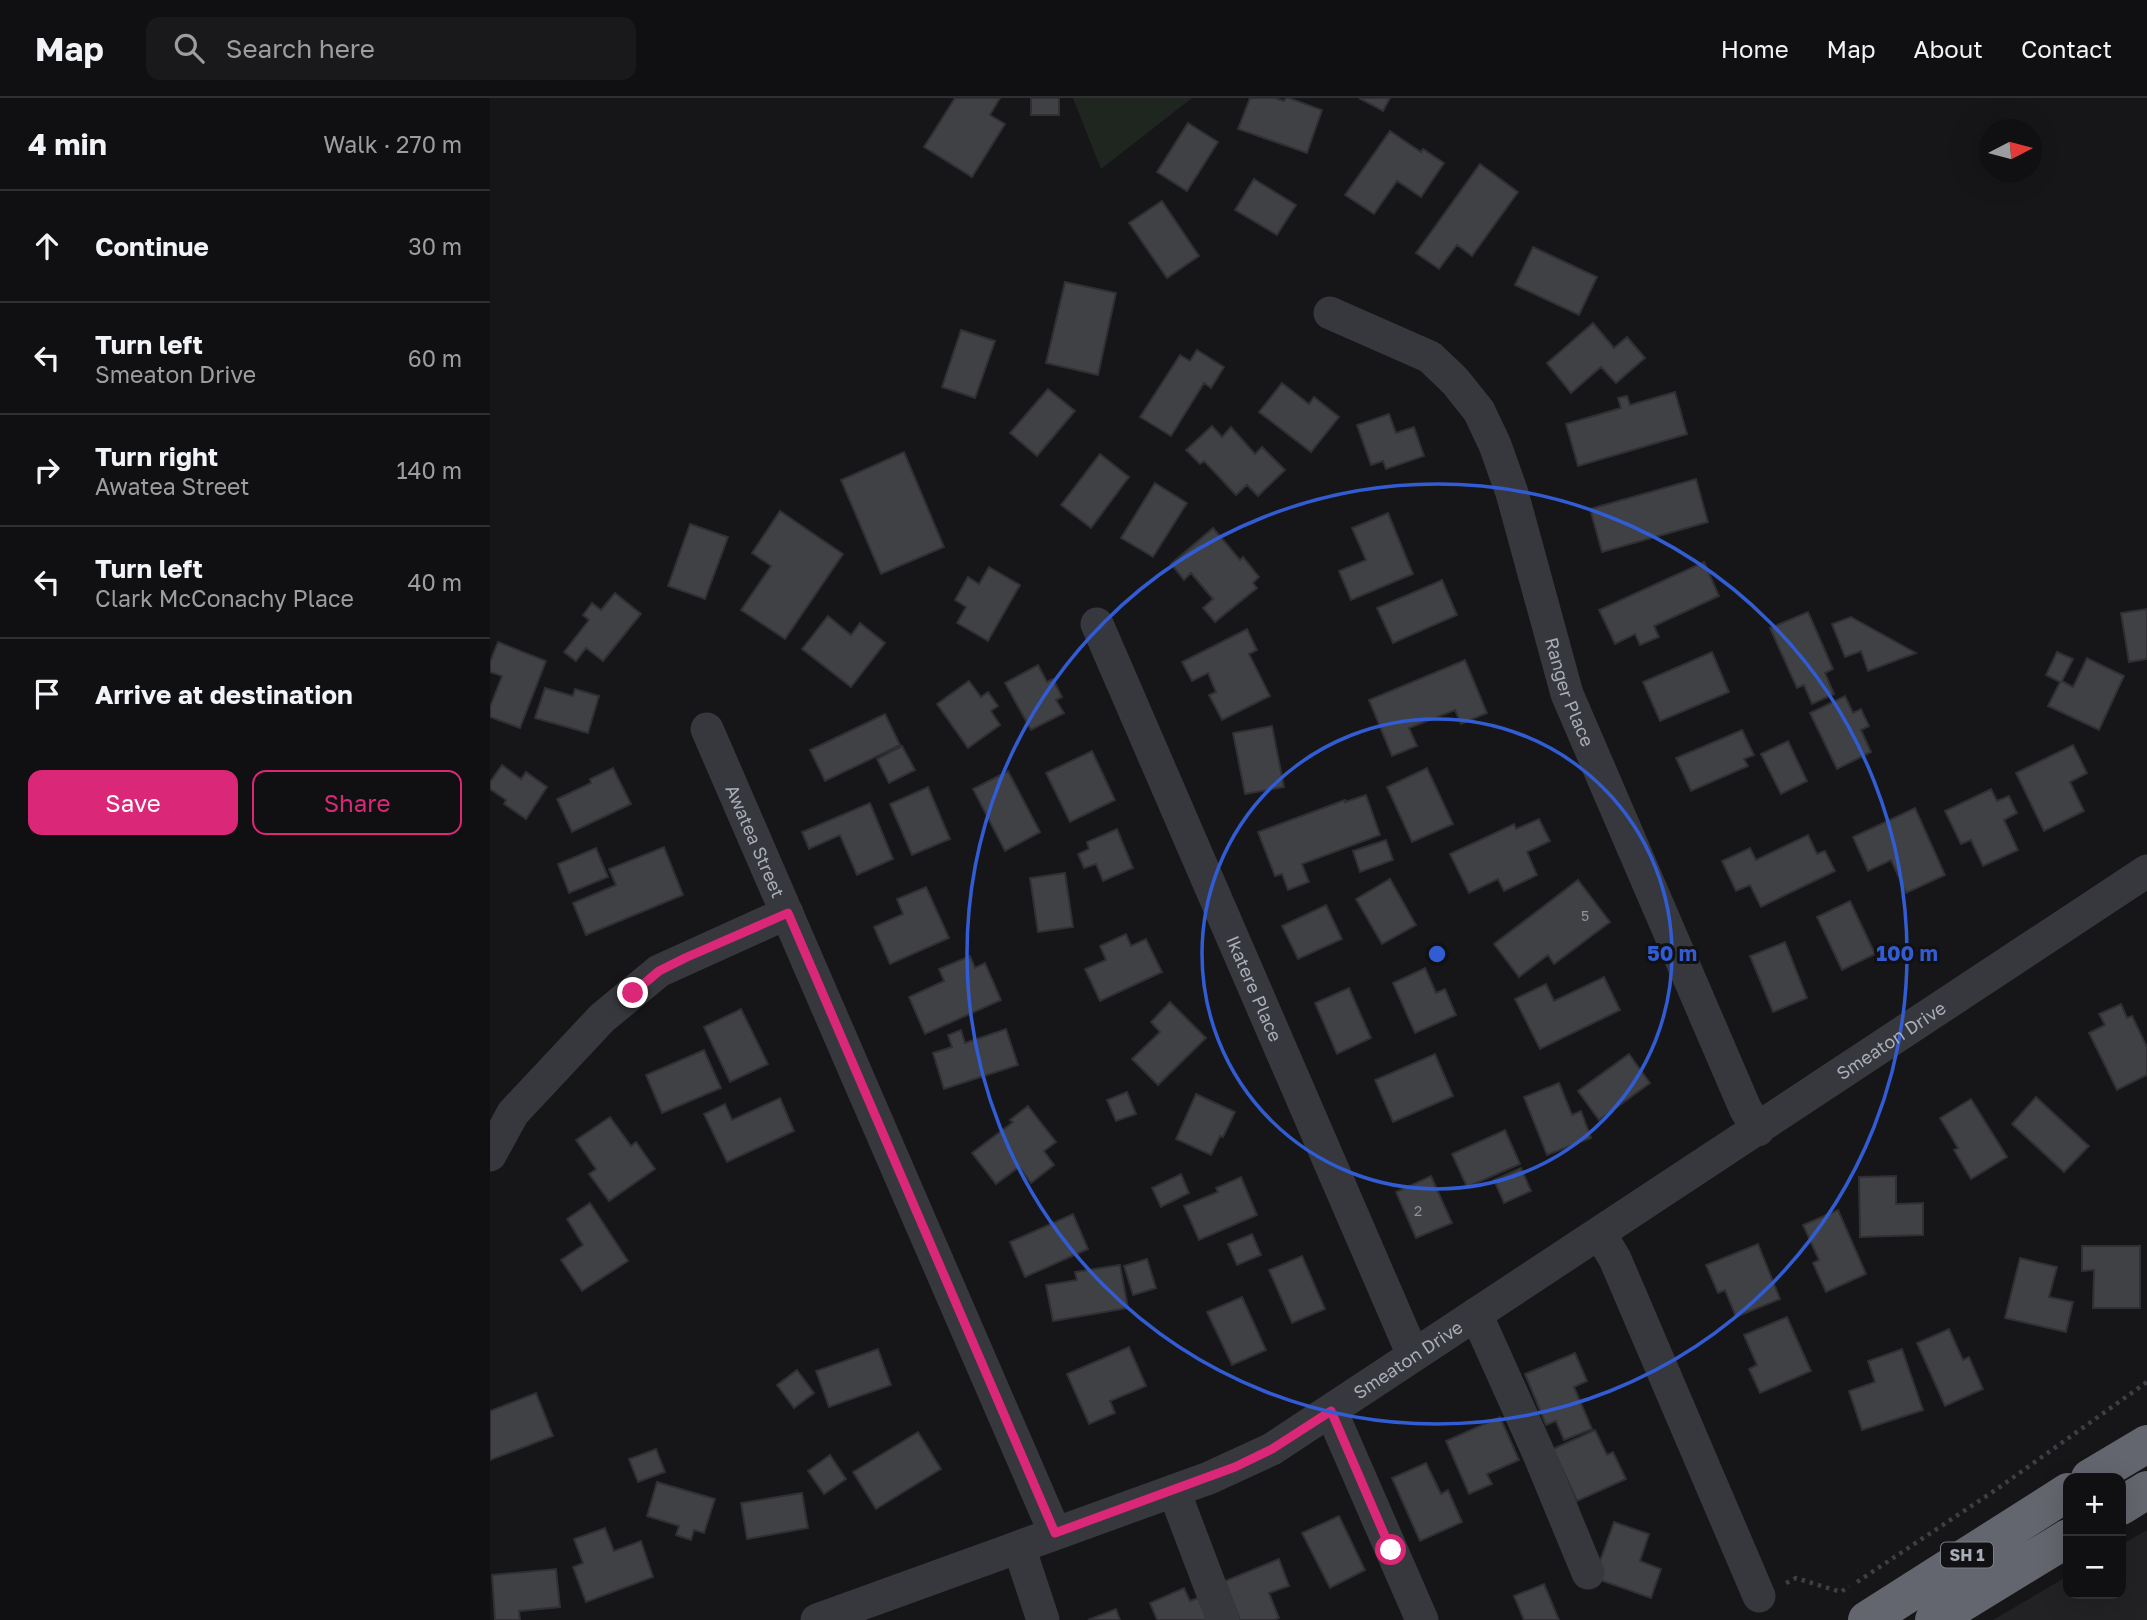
<!DOCTYPE html>
<html lang="en">
<head>
<meta charset="utf-8">
<style>
  body { margin:0; font-family:"Golos Text",sans-serif; background:#19191b; color:#f1f3f6 }
  .controls { position:absolute; right:21px; bottom:21px; display:grid; overflow:hidden; border-radius:14px; box-shadow:0 7px 28px #0002 }
  .controls button { width:63px; height:63px; display:grid; place-items:center; padding:0; border:0; border-bottom:2px solid #303032; background:#101012; color:#f1f3f6; font:35px sans-serif }
  .compass { position:absolute; left:1489px; top:21px; width:63px; height:63px; border-radius:50%; background:#101012; box-shadow:0 7px 28px #0002; rotate:84deg }
  .stop { position:absolute; width:21px; height:21px; margin:-16px; border:5px solid #db2777; border-radius:50%; background:#fff }
  .stop.end { background:#db2777; border-color:#fff; box-shadow:0 2px 7px #0008 }
  .list { margin:0; padding:0; list-style:none }
  h2 { display:flex; justify-content:space-between; align-items:center; height:91px; margin:0; padding:0 28px; font-size:30px }
  h2 small { font-size:23px; font-weight:400; color:#9c9d9f }
  .list li { display:grid; grid-template-columns:46px 1fr auto; gap:21px; align-items:center; box-sizing:border-box; height:112px; padding:0 28px; border-top:2px solid #303032 }
  .list b { display:block; font-size:26px; white-space:nowrap }
  .list p { margin:0; font-size:23px; white-space:nowrap; color:#9c9d9f }
  .list em { font-size:23px; font-style:normal; color:#9c9d9f }
  .actions { display:flex; gap:14px; padding:21px 28px }
  .actions a { flex:1; padding:16px 0; border:2px solid #db2777; border-radius:14px; text-align:center; font-size:24px; color:#db2777 }
  .actions .main { background:#db2777; color:#fff }
  .icon { flex:none; width:38px; height:38px; fill:none; stroke:currentColor; stroke-width:2; stroke-linecap:round; stroke-linejoin:round }
  .map { position:relative; flex:none; width:1657px; height:1522px; overflow:hidden }
  header { display:flex; align-items:center; gap:42px; box-sizing:border-box; height:98px; padding:0 35px; background:#101012; border-bottom:2px solid #303032 }
  header strong { font-size:33px }
  nav { display:flex; gap:38px; margin-inline-start:auto; font-size:24px }
  .search { width:490px; height:63px; background:#19191b; display:flex; align-items:center; gap:18px; box-sizing:border-box; padding:0 24px; border-radius:14px; color:#9c9d9f; font-size:26px }
  main { display:flex }
  aside { flex:1; background:#101012 }
  .map>svg:first-child { display:block }
  .built { fill:#222225 }
  .green { fill:#1e261f }
  .building { fill:#404145; stroke:#303034; stroke-width:2 }
  .lines { fill:none; stroke-linecap:round; stroke-linejoin:round }
  .path { stroke:#3d3f44; stroke-width:4.5; stroke-dasharray:3.5 5; stroke-linecap:butt }
  .minor { stroke:#37383d; stroke-width:33 }
  .highway { stroke:#63666e; stroke-width:38 }
  .route { stroke:#db2777; stroke-width:9 }
  .ring { fill:none; stroke:#325cd3; stroke-width:3.5 }
  .labels { text-anchor:middle; dominant-baseline:central; stroke-width:6; stroke-linejoin:round; paint-order:stroke }
  .number-label { font-size:14px; fill:#8e929b }
  .shield { fill:#111113; stroke:#7b7e86; stroke-width:2 }
  .shield-label { font-size:16px; font-weight:bold; fill:#a8adb8 }
  .street-label { font-size:18px; fill:#a8adb8; stroke:#111113 }
  .centre { fill:#325cd3; stroke:#111113; stroke-width:3.5 }
  .ring-label { font-size:21px; text-anchor:middle; font-weight:bold; fill:#325cd3; stroke:#111113; stroke-width:6; stroke-linejoin:round; paint-order:stroke }
</style>
</head>
<body>
<header>
<strong>Map</strong>
<div class="search"><svg class="icon" aria-label="search" viewBox="0 0 24 24"><circle cx="10" cy="10" r="6"/><path d="M15 15l6 6"/></svg>Search here</div>
<nav><a>Home</a><a>Map</a><a>About</a><a>Contact</a></nav>
</header>
<main>
<aside>
<h2>4 min<small>Walk · 270 m</small></h2>
<ul class="list">
<li><svg class="icon" aria-label="ahead" viewBox="0 0 24 24"><path d="M12 20V5M6 11l6-6 6 6"/></svg><div><b>Continue</b></div><em>30 m</em></li>
<li><svg class="icon" aria-label="left" viewBox="0 0 24 24"><path d="M17 20v-9H6M10 6l-5 5 5 5"/></svg><div><b>Turn left</b><p>Smeaton Drive</p></div><em>60 m</em></li>
<li><svg class="icon" aria-label="right" viewBox="0 0 24 24"><path d="M7 20v-9h11M14 6l5 5-5 5"/></svg><div><b>Turn right</b><p>Awatea Street</p></div><em>140 m</em></li>
<li><svg class="icon" aria-label="left" viewBox="0 0 24 24"><path d="M17 20v-9H6M10 6l-5 5 5 5"/></svg><div><b>Turn left</b><p>Clark McConachy Place</p></div><em>40 m</em></li>
<li><svg class="icon" aria-label="arrive" viewBox="0 0 24 24"><path d="M6 21V4h12l-3 4 3 4H6"/></svg><div><b>Arrive at destination</b></div></li>
</ul>
<div class="actions"><a class="main">Save</a><a>Share</a></div>
</aside>
<div class="map">
<svg width="1657" height="1522" viewBox="0 0 1657 1522">
  <rect width="100%" height="100%" fill="#161618"/>
  <path class="built" d="M1657,1432V1522H1503L1578,1478V1496H1631V1447Z"/>
  <path class="green" d="M583,0H702L611,71Z"/>
  <path class="building" d="M465,0H510L500,17L515,26L482,79L434,49Z
    M541,0H569V17H541Z
    M760,0H785L794,3L796,0H799L832,12L817,55L748,31Z
    M869,0H900L893,13Z
    M698,25L728,44L697,93L667,74Z
    M900,33L931,54L933,51L954,65L931,99L907,83L884,116L855,97Z
    M990,66L1028,94L982,158L967,147L949,171L926,155Z
    M764,81L806,107L787,137L745,112Z
    M672,103L709,158L677,180L639,125Z
    M1043,149L1107,179L1089,217L1025,187Z
    M575,184L626,195L608,277L556,265Z
    M1103,225L1124,250L1137,239L1155,260L1126,285L1111,269L1081,295L1057,265Z
    M471,232L505,243L485,300L452,289Z
    M707,252L734,269L721,290L714,285L681,338L650,319L690,257L700,263Z
    M792,285L819,306L824,299L849,319L821,354L769,314Z
    M558,291L585,313L547,358L520,335Z
    M1185,294L1197,336L1088,368L1076,326L1131,310L1128,300L1137,298L1140,307Z
    M899,316L906,335L924,329L934,358L896,371L893,363L881,367L867,327Z
    M722,328L732,339L741,329L765,356L772,349L795,372L768,398L757,387L746,397L714,363L710,366L696,352Z
    M414,354L454,449L391,476L351,382Z
    M610,356L639,379L601,430L571,407Z
    M1206,381L1218,424L1112,454L1100,411Z
    M665,385L697,405L663,459L631,440Z
    M290,413L353,456L295,541L251,512L281,468L262,455Z
    M898,415L923,476L861,502L849,473L876,462L862,430Z
    M200,426L238,439L215,501L178,488Z
    M723,430L750,462L753,459L769,479L763,485L767,490L725,524L713,510L723,501L701,475L694,482L681,466Z
    M1214,464L1229,498L1164,528L1169,539L1150,547L1145,536L1125,546L1109,512Z
    M499,469L530,487L498,543L467,525L476,509L465,502L478,479L489,486Z
    M952,482L967,517L903,545L887,510Z
    M125,495L151,516L113,563L96,550L86,563L74,554L99,522L93,517L102,505L111,512Z
    M1657,511V561L1639,564L1631,515Z
    M1318,514L1343,571L1335,575L1344,596L1322,606L1314,587L1307,590L1280,530Z
    M338,518L361,537L370,525L395,545L361,589L312,551Z
    M1361,519L1426,555L1378,573L1371,553L1355,559L1342,526Z
    M757,531L767,552L759,556L780,598L732,622L719,597L726,594L718,575L702,583L692,564Z
    M8,544L56,563L30,630L0,619V609L12,578L0,574V564Z
    M1222,554L1239,594L1170,623L1153,584Z
    M1567,554L1583,561L1572,583L1583,589L1597,560L1634,578L1609,632L1558,608L1570,584L1556,577Z
    M975,562L997,615L971,626L965,612L919,630L927,648L902,658L879,602Z
    M548,567L557,584L563,581L572,599L566,602L574,615L541,632L515,585Z
    M479,583L491,599L498,594L508,608L501,613L510,627L478,650L447,606Z
    M55,590L83,598L85,591L109,598L98,635L45,620Z
    M1355,598L1363,615L1371,611L1379,628L1371,632L1381,654L1347,671L1320,615Z
    M395,616L410,647L335,683L320,652Z
    M782,628L794,689L755,696L743,635Z
    M1252,632L1264,657L1254,661L1258,668L1201,693L1186,660Z
    M1298,643L1317,683L1291,696L1271,656Z
    M1583,647L1597,675L1580,684L1594,713L1554,733L1526,675Z
    M412,648L425,672L399,685L387,661Z
    M602,653L625,702L580,724L556,675Z
    M12,667L31,681L36,674L57,689L36,721L14,706L16,702L0,691V684Z
    M123,670L141,706L82,734L67,701L101,685L100,681Z
    M937,670L963,726L922,744L897,689Z
    M518,673L550,734L515,753L483,691Z
    M438,689L460,741L422,757L400,706Z
    M1501,691L1507,703L1519,698L1527,715L1514,722L1528,752L1493,768L1481,742L1471,746L1455,713Z
    M876,697L890,737L812,766L819,784L798,792L792,776L785,778L768,734L855,702V704Z
    M380,705L403,761L367,777L350,737L319,751L312,734Z
    M1425,710L1455,777L1416,795L1401,762L1378,773L1363,739Z
    M1049,721L1060,743L1037,754L1047,777L1014,793L1008,781L979,795L960,756L1024,726L1026,731Z
    M627,731L643,770L613,783L606,766L594,770L588,756L599,751L597,744Z
    M1318,737L1327,756L1335,753L1345,773L1271,809L1260,787L1246,793L1232,763L1260,750L1266,762Z
    M896,742L903,762L870,774L863,753Z
    M174,749L193,797L96,837L83,805L126,787L119,771Z
    M106,750L118,779L79,795L68,766Z
    M575,775L583,829L548,834L540,780Z
    M900,781L926,827L892,846L866,801Z
    M1088,782L1120,824L1064,866L1058,857L1029,879L1004,846Z
    M436,789L459,840L400,866L384,829L413,816L407,801Z
    M1360,803L1385,856L1352,872L1327,819Z
    M836,807L852,841L808,861L792,828Z
    M636,836L641,848L656,841L672,874L610,903L595,871L616,862L610,848Z
    M1295,844L1317,900L1283,914L1260,858Z
    M480,858L485,870L495,865L511,902L435,936L419,899L454,883L449,871Z
    M935,870L946,895L955,891L966,917L925,935L903,885Z
    M1114,879L1130,912L1050,951L1025,901L1056,886L1064,903Z
    M859,890L881,940L847,956L825,905Z
    M680,904L716,940L668,987L642,961L670,934L661,924Z
    M1631,906L1637,920L1642,918L1657,949V977L1627,992L1599,935L1615,927L1609,916Z
    M251,911L278,966L240,984L214,929Z
    M516,931L528,967L454,991L443,955L462,949L458,937L471,932L475,945Z
    M214,952L231,990L172,1015L156,977Z
    M945,956L963,998L903,1024L885,982Z
    M1139,956L1160,985L1109,1022L1088,993Z
    M1069,985L1082,1017L1091,1013L1101,1040L1057,1057L1034,999Z
    M637,994L646,1016L626,1023L617,1002Z
    M706,996L745,1014L733,1039L730,1038L721,1057L686,1041Z
    M1546,999L1599,1048L1574,1074L1522,1026Z
    M290,1000L304,1033L237,1064L214,1016L235,1006L242,1022Z
    M1481,1001L1517,1059L1481,1081L1464,1052L1468,1050L1450,1020Z
    M538,1008L566,1044L554,1053L564,1067L541,1085L529,1069L506,1086L482,1055L523,1024L520,1022Z
    M120,1019L141,1048L146,1044L165,1071L119,1103L99,1076L106,1071L86,1042Z
    M1015,1032L1030,1066L977,1089L962,1056Z
    M1031,1070L1041,1093L1014,1105L1004,1082Z
    M691,1076L699,1095L671,1109L662,1090Z
    M941,1078L962,1125L926,1140L906,1094Z
    M1406,1078V1106L1433,1105V1137L1370,1139L1369,1079Z
    M751,1079L767,1117L709,1142L694,1108L728,1094L726,1090Z
    M100,1105L138,1163L92,1193L71,1162L93,1147L77,1121Z
    M1348,1112L1376,1176L1336,1194L1323,1165L1329,1162L1313,1127Z
    M583,1116L598,1151L535,1179L520,1144Z
    M762,1136L771,1157L747,1167L738,1146Z
    M1268,1146L1290,1201L1246,1219L1235,1192L1228,1195L1216,1167Z
    M1592,1148H1650V1210H1603L1604,1172L1592,1173Z
    M812,1158L835,1211L802,1225L779,1172Z
    M1530,1160L1567,1169L1559,1199L1583,1204L1576,1234L1515,1220Z
    M657,1161L666,1190L643,1197L634,1168Z
    M630,1167L638,1210L563,1223L556,1187L587,1182L585,1174Z
    M752,1199L776,1252L742,1267L717,1214Z
    M1297,1219L1321,1273L1270,1295L1259,1271L1267,1267L1254,1237Z
    M1459,1231L1473,1262L1479,1259L1493,1291L1455,1308L1427,1245Z
    M639,1249L656,1288L620,1303L625,1315L599,1326L577,1276Z
    M388,1251L401,1287L339,1309L326,1273Z
    M1412,1251L1433,1312L1372,1332L1359,1293L1385,1284L1378,1263Z
    M1085,1255L1097,1283L1084,1289L1102,1331L1074,1342L1066,1323L1056,1327L1035,1276Z
    M307,1272L324,1295L304,1310L287,1287Z
    M46,1295L63,1338L0,1362V1313Z
    M1010,1319L1029,1362L997,1376L1002,1386L979,1396L956,1343Z
    M1105,1332L1117,1357L1123,1354L1136,1381L1087,1403L1063,1351Z
    M428,1334L451,1371L386,1411L363,1374Z
    M166,1351L175,1374L148,1384L139,1361Z
    M340,1357L356,1381L334,1396L318,1373Z
    M936,1365L951,1396L958,1392L972,1424L930,1443L902,1380Z
    M167,1384L225,1401L214,1435L204,1432L201,1442L186,1437L189,1428L157,1418Z
    M312,1395L318,1430L257,1441L251,1405Z
    M849,1418L875,1472L840,1490L812,1435Z
    M1124,1424L1159,1436L1150,1463L1171,1471L1161,1500L1104,1480Z
    M115,1430L124,1453L151,1443L163,1479L96,1504L83,1469L93,1465L84,1441Z
    M789,1461L799,1488L779,1495L789,1520L784,1522H750L735,1483Z
    M66,1471L70,1509L29,1513L30,1522H5L2,1477Z
    M1054,1486L1069,1522H1034L1024,1498Z
    M694,1490L700,1503L708,1500L718,1522H667L660,1505Z
    M626,1511L630,1522H598Z"/>
  <g class="lines">
    <path class="path" d="M1367,1484L1507,1391L1657,1284
      M1296,1485L1306,1480L1351,1494L1359,1488"/>
    <g class="minor">
      <path id="s1" d="M840,215L940,259L965,283L989,313L1005,347L1022,395L1077,596L1255,1010L1268,1032"/>
      <path id="s2" d="M607,526L923,1257"/>
      <path id="s3" d="M217,631L565,1435"/>
      <path d="M0,1057L23,1015L112,920L169,873L297,815"/>
      <path d="M1110,1136L1125,1161L1269,1498"/>
      <path d="M986,1216L1048,1354L1098,1475"/>
      <path d="M841,1313L932,1522"/>
      <path d="M684,1393L733,1522"/>
      <path d="M529,1449L553,1522"/>
      <path id="s4" d="M327,1522L719,1380L782,1351L1657,773"/>
    </g>
    <path class="highway" d="M1600,1380L1657,1346
      M1631,1408L1657,1392
      M1377,1522L1578,1394
      M1444,1522L1578,1440"/>
  </g>
  <g class="lines">
    <path class="route" d="M143,895L169,873L195,860L298,815L565,1435L745,1369L782,1351L841,1313L901,1452"/>
  </g>
  <g class="ring">
    <circle cx="947" cy="856" r="235"/>
    <circle cx="947" cy="856" r="470"/>
  </g>
  <g class="labels">
    <g class="number-label">
      <text x="1095" y="817">5</text>
      <text x="928" y="1112">2</text>
    </g>
    <rect class="shield" x="1451" y="1444.5" width="52" height="25" rx="5"/>
    <g class="shield-label">
      <text x="1477" y="1457">SH 1</text>
    </g>
    <g class="street-label">
      <text stroke="none"><textPath href="#s1" startOffset="478">Ranger Place</textPath></text>
      <text stroke="none"><textPath href="#s3" startOffset="122">Awatea Street</textPath></text>
      <text stroke="none"><textPath href="#s2" startOffset="397">Ikatere Place</textPath></text>
      <text stroke="none"><textPath href="#s4" startOffset="1228">Smeaton Drive</textPath></text>
      <text stroke="none"><textPath href="#s4" startOffset="649">Smeaton Drive</textPath></text>
    </g>
  </g>
  <circle cx="947" cy="856" r="10" class="centre"/>
  <g class="ring-label">
    <text x="1182" y="863">50 m</text>
    <text x="1417" y="863">100 m</text>
  </g>
</svg>
<div class="controls">
<button>+</button>
<button>−</button>
</div>
<svg class="compass" viewBox="-18 -18 36 36"><path d="M0-13l5 13h-10z" fill="#e53935"/><path d="M0 13l5-13h-10z" fill="#9c9d9f"/></svg>
<div class="stop" style="left:901px;top:1452px"></div>
<div class="stop end" style="left:143px;top:895px"></div>
</div>
</main>
</body>
</html>
